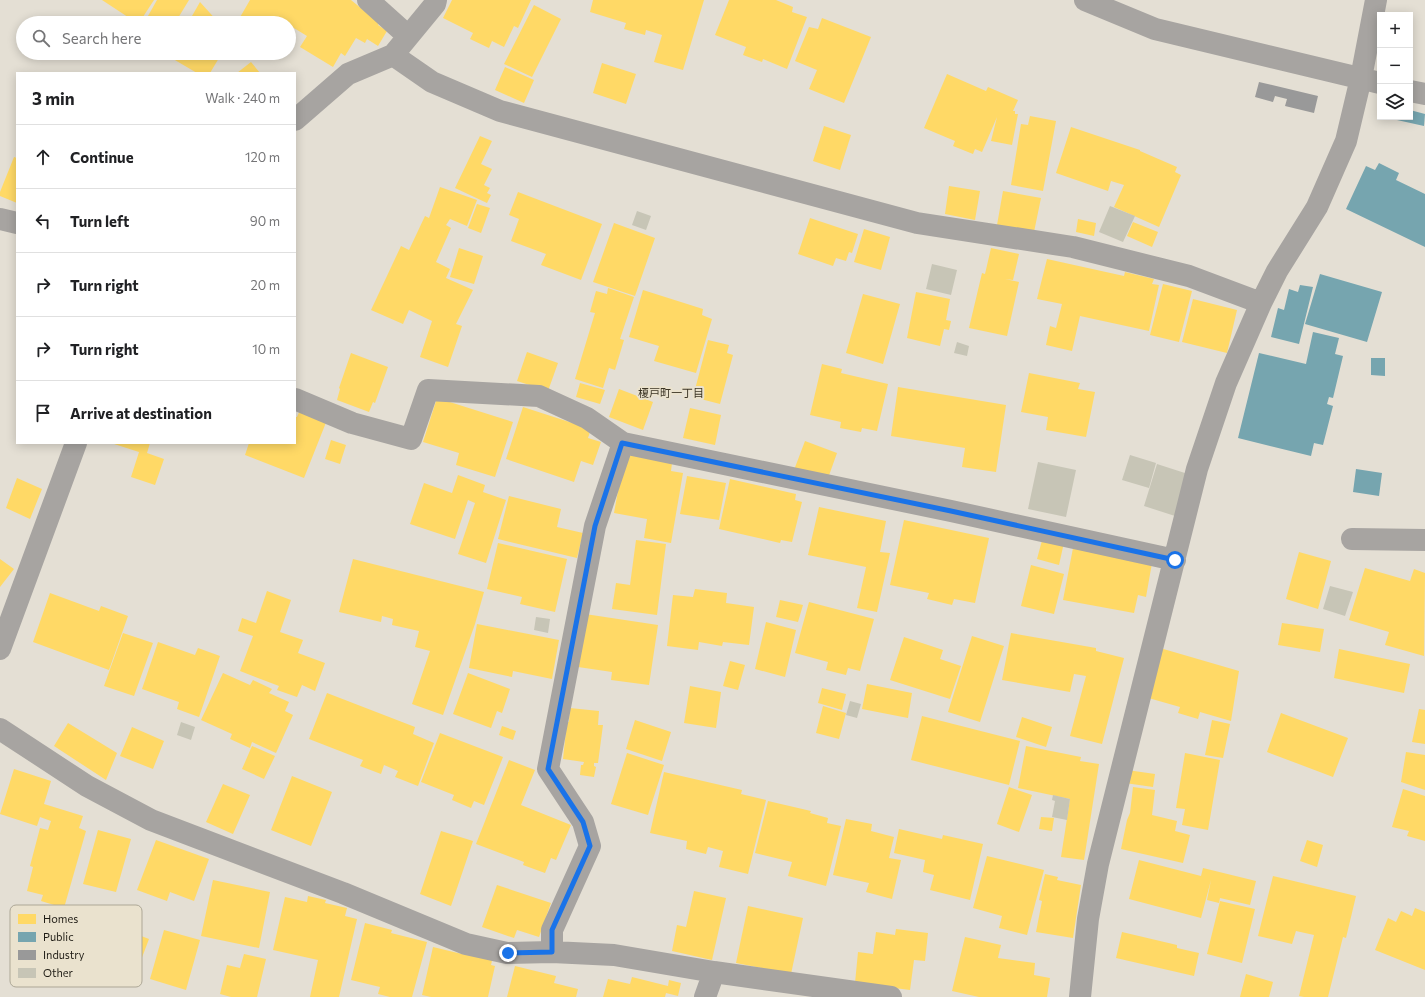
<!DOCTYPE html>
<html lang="en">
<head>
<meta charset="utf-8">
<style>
  body { margin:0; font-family:Commissioner,"Noto Sans JP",sans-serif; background:#f6f6f6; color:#202124 }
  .controls { position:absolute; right:12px; top:12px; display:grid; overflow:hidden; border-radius:0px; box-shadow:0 2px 10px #0003 }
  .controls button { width:36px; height:36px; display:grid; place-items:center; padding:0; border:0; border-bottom:1px solid #e0e0e0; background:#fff; color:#202124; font:20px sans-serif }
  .stop { position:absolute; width:12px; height:12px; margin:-9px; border:3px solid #1a73e8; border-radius:50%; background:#fff }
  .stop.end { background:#1a73e8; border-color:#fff; box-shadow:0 1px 4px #0008 }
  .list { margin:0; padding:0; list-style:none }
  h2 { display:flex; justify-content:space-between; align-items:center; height:52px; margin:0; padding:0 16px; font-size:17px }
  h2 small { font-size:13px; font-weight:400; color:#757577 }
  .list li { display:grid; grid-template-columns:26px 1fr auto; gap:12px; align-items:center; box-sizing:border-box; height:64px; padding:0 16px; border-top:1px solid #e0e0e0 }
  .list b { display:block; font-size:15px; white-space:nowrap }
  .list em { font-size:13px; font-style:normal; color:#757577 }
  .icon { flex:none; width:22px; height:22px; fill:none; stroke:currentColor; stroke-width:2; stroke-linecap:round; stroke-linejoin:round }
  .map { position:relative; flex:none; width:1425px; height:997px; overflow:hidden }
  .search { position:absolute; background:#fff; box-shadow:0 2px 10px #0003; left:16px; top:16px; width:280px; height:44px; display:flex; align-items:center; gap:10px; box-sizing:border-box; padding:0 14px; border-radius:22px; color:#757577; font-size:15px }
  .panel { position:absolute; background:#fff; box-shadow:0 2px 10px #0003; left:16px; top:72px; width:280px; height:372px; border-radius:0px }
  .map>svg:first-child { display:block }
  .homes { fill:#ffd966 }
  .public { fill:#76a5af }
  .industry { fill:#999 }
  .building { fill:#c7c5b6 }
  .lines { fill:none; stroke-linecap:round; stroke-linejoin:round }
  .minor { stroke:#a7a4a1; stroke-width:22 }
  .route { stroke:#1a73e8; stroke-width:5 }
  .labels { text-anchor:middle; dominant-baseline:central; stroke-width:4; stroke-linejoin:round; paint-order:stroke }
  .neighbourhood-label { font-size:11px; fill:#3c3525; stroke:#eae2ce }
  .key { fill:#eae2ce; stroke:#ada796; stroke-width:1 }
  .key-label { font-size:11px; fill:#1f1c15 }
</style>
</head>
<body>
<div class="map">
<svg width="1425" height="997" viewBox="0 0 1425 997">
  <rect width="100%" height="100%" fill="#e4dfd4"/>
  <path class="homes" d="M102,0H154L139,23H137Z
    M157,0H189L175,23H144Z
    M250,0H351L379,23L378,25L387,31L378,46L367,39L365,43L356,38L345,56L341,53L333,67L300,47L307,36L289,25V23H286L279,19L277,23H246L239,19Z
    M452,0H531L518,28L514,26L504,47L492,41L489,48L470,39L473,33L443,18Z
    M593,0H704L683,70L654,62L662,35L646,30L645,35L624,29L626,23L590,12Z
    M729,0H776L793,7L792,12L807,17L787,69L763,59L762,62L743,55L746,47L715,35Z
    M200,2L219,23H188Z
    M534,5L561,19L532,77L504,64Z
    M822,18L871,37L844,103L809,89L817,70L795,61L809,27L818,29Z
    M170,53H222L210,73H197L168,56Z
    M251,62L260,73H237Z
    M602,63L636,74L626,104L593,93Z
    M505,67L534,80L524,103L495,90Z
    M947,74L986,91L988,87L1018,100L1013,111H1015V114H1018L1012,145L991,141L997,117L982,152L975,149L973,154L953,146L955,141L924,128Z
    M1030,116L1056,121L1043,191L1011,185L1021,124L1028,125Z
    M824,126L851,135L840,170L813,161Z
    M1071,127L1140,150V151L1177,167L1175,172L1181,175L1159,227L1114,207L1124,185L1111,181L1108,191L1056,173Z
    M480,136L492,141L481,164L492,169L484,185L490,188L487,193L491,195L487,203L455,188Z
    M14,157L17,158V203L0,196V192Z
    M949,186L980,191L975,220L945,214Z
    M440,187L477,200L467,226L450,219L446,225L451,228L436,262L450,269L446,278L473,290L456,324L462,326L448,367L420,357L432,321L409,310L403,324L371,310L401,246L409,250L425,216L429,218Z
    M1003,191L1041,198L1034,232L997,225Z
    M518,192L602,224L581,280L541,265L546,254L511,241L519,219L509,215Z
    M477,204L490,208L481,233L468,228Z
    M810,218L858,234L852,253L849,252L846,261L836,258L833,266L798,254Z
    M1078,219L1096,223L1094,236L1076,232Z
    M1133,222L1158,232L1152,247L1127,236Z
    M614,223L655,238L635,296L593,282Z
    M864,229L890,237L881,270L854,262Z
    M459,248L483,256L474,284L450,277Z
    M991,248L1019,254L1013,280L1005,279L1019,282L1007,336L969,328L982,273L985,274Z
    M1047,259L1124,276L1125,272L1154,279L1152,284L1159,285L1149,331L1080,316L1072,351L1046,345L1050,326L1056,328L1062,304L1037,299Z
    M1163,284L1192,291L1179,342L1150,335Z
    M608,288L634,297L620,339L624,340L615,370L609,368L603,388L575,379L595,313L590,312L596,291L607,294Z
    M643,290L703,309L702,315L712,319L696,373L654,361L659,346L629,337Z
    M916,292L950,299L946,320L951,321L949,330L944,329L940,346L907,338Z
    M863,294L900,304L883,364L846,353Z
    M1193,299L1237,310L1227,353L1182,342Z
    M708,340L729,345L727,353L733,355L720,404L693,397Z
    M527,352L558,363L548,391L517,381Z
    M351,353L388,367L375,403L373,402L369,412L337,400L340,389L339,388Z
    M822,364L842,369L841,373L888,384L877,431L862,428L861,432L840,428L841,422L810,415Z
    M1029,373L1080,383L1078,389L1095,392L1086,437L1046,430L1048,417L1021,412Z
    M580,383L605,390L600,404L576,397Z
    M898,387L1006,405L996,472L962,467L965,448L891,436Z
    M619,389L653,402L643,430L609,417Z
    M437,398L513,422L495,477L456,465L459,453L423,442Z
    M523,407L591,429L588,438L601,442L593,465L581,461L574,482L506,459Z
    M690,408L721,415L715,445L683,438Z
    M300,410L327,420L304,478L245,455L249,443H295V417H297Z
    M331,440L346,445L340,464L325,459Z
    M805,441L837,453L827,481L794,470Z
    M111,443H150L147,453L164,459L155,485L131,477L139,452Z
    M628,455L672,463L671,471L683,473L671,543L644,538L647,519L614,513L624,458Z
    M458,475L485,485L483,492L506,500L486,563L458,554L475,503L468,500L455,539L410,524L424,483L452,493Z
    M687,476L726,483L719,520L680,514Z
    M17,478L42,489L30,519L6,508Z
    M730,479L796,494L795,500L802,502L792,542L781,540L780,543L719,529Z
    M509,496L561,509L557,527L583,533L577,558L498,539Z
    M819,507L886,521L880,552L890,553L877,612L857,608L866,567L808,555Z
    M904,520L989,538L975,603L954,599L952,605L927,599L929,593L890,585Z
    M1044,533L1065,538L1059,565L1037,559Z
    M636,540L666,544L657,615L612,609L616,583L630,585Z
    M498,543L567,559L555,612L520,604L522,597L487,589Z
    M1073,548L1152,563L1146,597L1138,595L1134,613L1063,600Z
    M1299,552L1331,561L1318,609L1286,599Z
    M0,559L14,569L0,587Z
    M353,559L484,592L475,624L443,715L412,704L430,651L415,647L419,631L392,625L393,619L382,616L381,622L339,612Z
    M1031,565L1064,574L1054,614L1021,606Z
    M1365,568L1410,581L1414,569L1425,573L1424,656L1385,645L1389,632L1349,620Z
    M695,589L727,593L726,603L754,607L749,645L723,642L722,646L699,642L698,650L667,646L673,595L693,597Z
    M267,591L291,600L280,632L303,640L298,653L325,663L315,691L302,685L297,697L277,690L279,686L240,671L253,636L238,631L242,618L256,623Z
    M50,593L99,611L101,606L128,616L109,670L33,642Z
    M780,600L803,605L798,622L776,617Z
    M809,602L874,619L860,671L848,668L846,675L826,670L828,662L795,653Z
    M585,614L658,625L649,685L611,680L612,672L578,667Z
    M766,622L796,630L785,677L755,669Z
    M1282,623L1324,629L1320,652L1278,645Z
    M477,624L559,640L552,679L513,671L512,677L469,668Z
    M123,633L153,643L134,696L104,686Z
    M1011,633L1096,648V651L1124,658L1102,744L1070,736L1086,676L1074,674L1070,692L1002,680Z
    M972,636L1004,646L980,722L948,712Z
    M904,637L943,650L940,659L961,666L950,699L890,680Z
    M158,642L195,655L198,648L220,656L199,717L177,709L179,702L142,689Z
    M1160,648L1239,671L1231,721L1200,712L1198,719L1178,713L1180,707L1145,697Z
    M1339,649L1410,664L1404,693L1334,678Z
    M730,661L745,665L738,690L723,686Z
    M223,673L250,685L253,680L272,689L269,693L289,702L285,711L293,715L276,753L252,742L250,748L230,739L232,734L201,720Z
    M468,673L510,689L502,713L497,711L491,728L453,714Z
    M867,684L912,693L908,718L862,709Z
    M690,686L721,692L716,728L684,723Z
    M822,688L846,694L842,710L818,703Z
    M327,693L415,727L413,734L434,743L418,786L395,777L398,771L384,765L381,774L360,766L363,760L309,739Z
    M823,706L846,713L839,739L816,733Z
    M570,708L599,711L598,725H603L598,763H594V766L596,767L594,777L580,775L581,765H583L584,762L563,759L567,721L569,722Z
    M1419,709L1425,710V744L1412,742Z
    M1281,713L1348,738L1333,777L1267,752Z
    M922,716L1020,741L1009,785L911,760Z
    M1022,717L1052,727L1046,747L1016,737Z
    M635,720L671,732L662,761L626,749Z
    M1212,720L1230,724L1223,758L1205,755Z
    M68,723L117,753L106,780L54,746Z
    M502,726L516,731L513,740L499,735Z
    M132,727L164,741L153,769L120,756Z
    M440,733L503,757L484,805L474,801L471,808L452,800L454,795L421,782Z
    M252,746L275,756L264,779L242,769Z
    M1026,746L1081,757L1080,761L1099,764L1084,860L1061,857L1070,799L1018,788Z
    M1406,752L1425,755V790L1401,782Z
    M627,753L664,765L648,815L611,804Z
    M1185,753L1220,760L1208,830L1182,825L1185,809L1176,808Z
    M509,760L535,770L521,805L571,825L556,860L551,858L545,873L523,865L524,862L476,844Z
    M14,769L51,781L44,804L83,816L79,828L86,831L64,908L41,901L43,895L27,891L33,867L30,866L40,828L48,830L51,821L40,817L37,826L0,814Z
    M1127,770L1155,774L1153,787L1125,783Z
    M664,772L742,790L741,794L766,800L748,874L719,867L723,851L708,847L706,854L686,849L687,841L650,833Z
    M292,776L332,792L311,846L271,830Z
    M223,784L250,795L233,834L206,822Z
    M1009,787L1032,795L1019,832L997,824Z
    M1133,787L1155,790L1152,815L1177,821L1175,831L1190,835L1183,863L1121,849L1127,820L1130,813Z
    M1403,789L1425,796V841L1407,836L1409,831L1392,827Z
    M768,801L811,811L810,813L828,818L827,823L841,826L826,886L788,876L792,862L755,853Z
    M1041,817L1054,818L1052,831L1039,829Z
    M846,819L872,824L871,831L894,837L889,858L901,860L892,899L866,892L869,883L833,875Z
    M899,829L942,839L943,835L983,844L970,900L930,890L934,875L923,872L925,860L894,853Z
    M98,830L131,839L116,892L83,884Z
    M441,831L473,841L451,906L420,894Z
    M156,840L209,859L194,901L170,892L167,901L137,890Z
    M1307,840L1323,845L1317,867L1300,861Z
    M987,856L1044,870L1027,935L999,928L1002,916L973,908Z
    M1139,860L1201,876L1203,868L1256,881L1250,905L1220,898L1219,903L1207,900L1211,880L1201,918L1129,899Z
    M1045,874L1058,877L1057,880L1081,885L1073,938L1036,932L1042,901L1039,900Z
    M1273,876L1356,896L1346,938L1343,937L1328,997H1304L1299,996L1314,935L1296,931L1292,944L1258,936Z
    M213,880L270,892L259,948L201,936Z
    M497,885L551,903L539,937L517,930L514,938L482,927Z
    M694,891L726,898L712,960L672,951L677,925L686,927Z
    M308,896L326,900L325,903L347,908L345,916L357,919L339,997H310L318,960L273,950L285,897L307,902Z
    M1220,901L1255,909L1242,963L1207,954Z
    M748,906L803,918L791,974L736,963Z
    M1415,908L1425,912V970L1375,950L1388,918L1396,922L1401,911L1412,916Z
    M365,923L392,930L391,933L427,942L412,997H390L378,994L380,987L351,980Z
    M123,929L149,939L135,976L109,966Z
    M896,929L928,933L925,961L914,960L910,990L855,983L858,952L873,954L876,932L895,935Z
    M164,930L200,940L186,990L150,979Z
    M1122,932L1177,945V948L1199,953L1194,976L1116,958Z
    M965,937L1001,945L998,958L1035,963L1034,975L1050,978L1047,997H979L952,991Z
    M433,947L466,955L493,956L491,965L495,966L488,997H431L422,995Z
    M244,954L266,959L257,997H231L220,994L227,965L240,968Z
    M515,966L556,976L554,983L578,989L576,997H507Z
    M1246,974L1273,982L1269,997H1240Z
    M632,977L668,986L669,980L681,983L678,996L666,993L665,997H603L608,979L630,984Z"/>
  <path class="public" d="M1410,110L1425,114L1424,126L1397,120V117H1410Z
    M1379,163L1399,173L1396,180L1425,194V247L1346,209L1366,166L1375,170Z
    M1320,274L1382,292L1367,342L1305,324Z
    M1300,285L1313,287L1299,344L1271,337L1278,308L1284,310L1289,289L1298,292Z
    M1313,332L1339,338L1335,354L1343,356L1333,398L1329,397L1327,404L1333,406L1323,445L1314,443L1311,456L1238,438L1259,353L1306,364Z
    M1371,358H1385V376L1371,375Z
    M1356,469L1382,473L1379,496L1353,492Z"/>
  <path class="industry" d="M1259,82L1318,96L1314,113L1285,106L1287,99L1275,96L1273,102L1255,97Z"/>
  <path class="building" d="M1110,206L1135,216L1123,242L1099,232Z
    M637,211L651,216L646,230L632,225Z
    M932,264L957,270L951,295L926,289Z
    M957,342L969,346L967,356L954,353Z
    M1130,455L1156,463L1149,488L1122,480Z
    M1038,462L1076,470L1066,517L1028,509Z
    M1157,464L1188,474L1175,516L1144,506Z
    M1330,586L1353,592L1345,616L1323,609Z
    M536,617L550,619L548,633L534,630Z
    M850,701L861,704L857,718L846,715Z
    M181,722L195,727L191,740L177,735Z
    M1053,795L1070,799L1067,820L1052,817L1055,801L1052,800Z"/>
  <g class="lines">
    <path class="minor" d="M368,0L408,36
      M1085,0L1155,29L1380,83
      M393,55L432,82L500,111L917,223L1073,247L1189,276L1261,303
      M1410,91L1425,94
      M295,120L348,74L393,55L435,4L436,0
      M0,219L17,223
      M295,399L352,423L411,439L428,390L539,396L587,418L623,443L951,511L1175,560
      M1352,539L1425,540
      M0,649L76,443
      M0,729L87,786L151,820L343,893L466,944L507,953L552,952L614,955L714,972L891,997
      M552,952V930L590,846L583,822L548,769L595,526L623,443
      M705,997L714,972
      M1080,997L1088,919L1098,864L1197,469L1226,383L1261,303L1277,271L1317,207L1346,141L1361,78L1376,0"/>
  </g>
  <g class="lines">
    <path class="route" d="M508,953L552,952V930L590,846L583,822L548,769L595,526L622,443L951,511L1175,560"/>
  </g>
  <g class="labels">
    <g class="neighbourhood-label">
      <text x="671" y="392">榎戸町一丁目</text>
    </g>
  </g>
  <rect x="10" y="905" width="132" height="82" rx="6" class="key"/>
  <rect x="18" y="914" width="18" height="10" fill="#ffd966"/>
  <rect x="18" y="932" width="18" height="10" fill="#76a5af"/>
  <rect x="18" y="950" width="18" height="10" fill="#999"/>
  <rect x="18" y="968" width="18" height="10" fill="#c7c5b6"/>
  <g class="key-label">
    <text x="43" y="923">Homes</text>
    <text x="43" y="941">Public</text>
    <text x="43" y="959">Industry</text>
    <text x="43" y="977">Other</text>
  </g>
</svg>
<div class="controls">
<button>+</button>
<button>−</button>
<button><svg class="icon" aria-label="layers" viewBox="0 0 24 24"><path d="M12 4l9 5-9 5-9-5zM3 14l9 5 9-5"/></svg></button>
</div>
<div class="stop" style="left:1175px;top:560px"></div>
<div class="stop end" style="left:508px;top:953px"></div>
<div class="search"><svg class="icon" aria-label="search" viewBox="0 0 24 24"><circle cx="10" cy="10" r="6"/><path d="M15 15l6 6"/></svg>Search here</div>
<section class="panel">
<h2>3 min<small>Walk · 240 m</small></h2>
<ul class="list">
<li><svg class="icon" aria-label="ahead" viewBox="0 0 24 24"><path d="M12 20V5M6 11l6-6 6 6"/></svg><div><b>Continue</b></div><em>120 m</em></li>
<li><svg class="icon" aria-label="left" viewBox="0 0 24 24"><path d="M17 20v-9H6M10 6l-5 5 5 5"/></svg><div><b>Turn left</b></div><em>90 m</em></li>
<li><svg class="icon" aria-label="right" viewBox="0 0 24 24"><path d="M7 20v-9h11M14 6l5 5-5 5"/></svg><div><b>Turn right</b></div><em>20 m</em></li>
<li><svg class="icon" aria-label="right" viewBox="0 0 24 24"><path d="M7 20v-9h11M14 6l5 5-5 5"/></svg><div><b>Turn right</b></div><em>10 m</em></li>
<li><svg class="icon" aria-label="arrive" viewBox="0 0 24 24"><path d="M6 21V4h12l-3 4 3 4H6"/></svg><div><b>Arrive at destination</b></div></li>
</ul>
</section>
</div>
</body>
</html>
